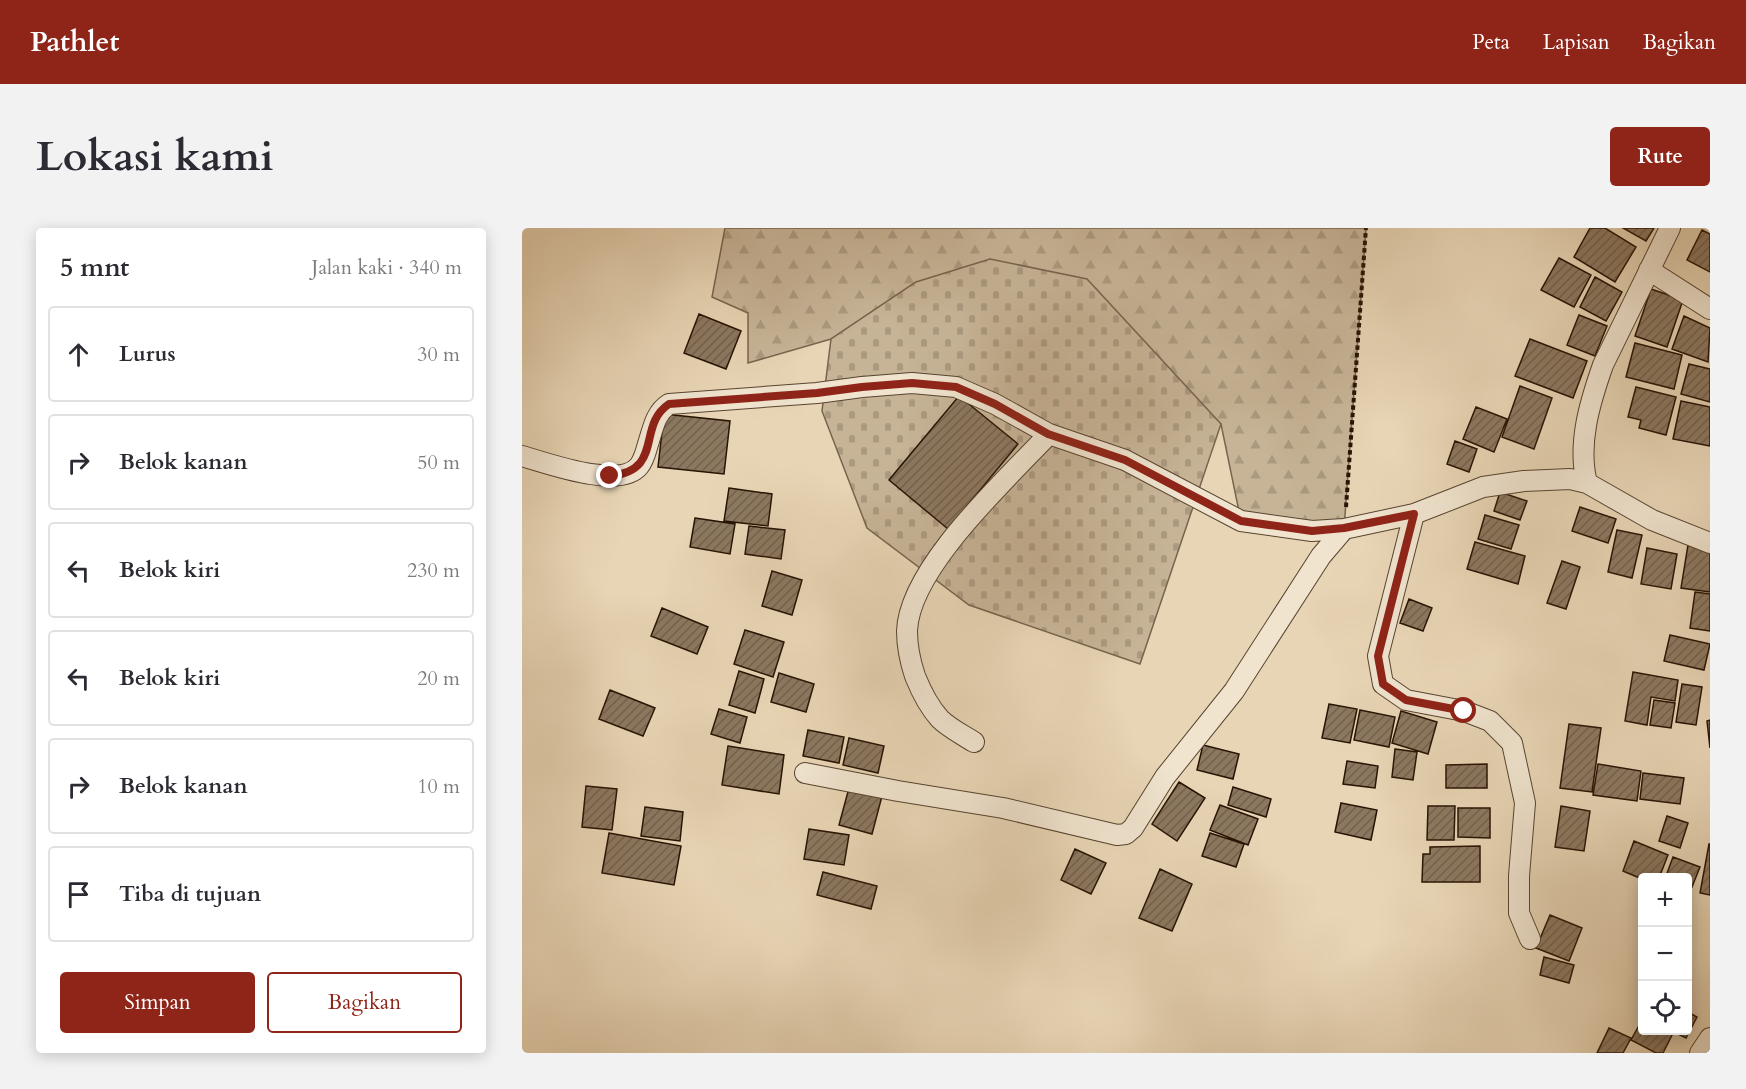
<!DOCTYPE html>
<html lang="id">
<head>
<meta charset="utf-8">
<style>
  body { margin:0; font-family:Cardo,serif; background:#f2f2f3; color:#2b2b33 }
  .controls { position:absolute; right:18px; bottom:18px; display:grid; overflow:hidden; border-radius:6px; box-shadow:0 3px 15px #0003 }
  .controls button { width:54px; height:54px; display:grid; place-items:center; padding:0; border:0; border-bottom:2px solid #e1e1e2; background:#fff; color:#2b2b33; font:30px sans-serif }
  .stop { position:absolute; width:18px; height:18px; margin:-14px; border:4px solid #8f2418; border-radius:50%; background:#fff }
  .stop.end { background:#8f2418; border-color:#fff; box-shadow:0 2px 6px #0008 }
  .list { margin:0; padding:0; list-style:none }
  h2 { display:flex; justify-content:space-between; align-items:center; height:78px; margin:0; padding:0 24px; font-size:26px }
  h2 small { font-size:20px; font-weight:400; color:#7c7c81 }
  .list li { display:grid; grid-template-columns:39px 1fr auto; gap:18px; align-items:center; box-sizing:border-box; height:96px; margin:0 12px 12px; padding:0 12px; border:2px solid #e1e1e2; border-radius:6px }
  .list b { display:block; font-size:22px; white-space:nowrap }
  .list em { font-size:20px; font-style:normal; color:#7c7c81 }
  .actions { display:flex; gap:12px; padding:18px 24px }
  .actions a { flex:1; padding:14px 0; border:2px solid #8f2418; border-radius:6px; text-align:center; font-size:21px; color:#8f2418 }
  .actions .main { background:#8f2418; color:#fff }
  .icon { flex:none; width:33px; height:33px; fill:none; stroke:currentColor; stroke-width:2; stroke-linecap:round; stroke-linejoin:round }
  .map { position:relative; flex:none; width:1188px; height:825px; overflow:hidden; border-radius:6px }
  header { display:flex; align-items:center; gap:36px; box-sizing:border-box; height:84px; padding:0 30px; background:#8f2418; color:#fff }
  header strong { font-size:28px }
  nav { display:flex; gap:33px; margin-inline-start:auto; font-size:21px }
  .intro { display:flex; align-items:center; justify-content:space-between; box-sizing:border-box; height:144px; padding:0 36px }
  h1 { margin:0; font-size:42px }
  .button { padding:15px 27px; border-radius:6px; background:#8f2418; color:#fff; font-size:21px; font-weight:700 }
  main { display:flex; gap:36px; padding:0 36px }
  aside { flex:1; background:#fff; border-radius:6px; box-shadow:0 3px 15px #0003 }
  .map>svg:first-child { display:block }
  .forest { fill:url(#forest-firs); stroke:#78644e; stroke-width:1.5 }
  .cemetery { fill:url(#cemetery-stones); stroke:#78644e; stroke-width:1.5 }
  .building { fill:url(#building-hatch); stroke:#281304; stroke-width:1.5 }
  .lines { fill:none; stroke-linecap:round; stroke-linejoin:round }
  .minor-casing { stroke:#584430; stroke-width:22 }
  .path { stroke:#281304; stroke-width:4; stroke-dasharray:4.5 3; stroke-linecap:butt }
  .minor { stroke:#f0e4cf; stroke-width:20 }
  .route { stroke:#8f2418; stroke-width:8 }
</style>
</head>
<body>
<header>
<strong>Pathlet</strong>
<nav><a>Peta</a><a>Lapisan</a><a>Bagikan</a></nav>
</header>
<div class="intro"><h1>Lokasi kami</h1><a class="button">Rute</a></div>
<main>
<aside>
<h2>5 mnt<small>Jalan kaki · 340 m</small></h2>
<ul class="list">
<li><svg class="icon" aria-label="ahead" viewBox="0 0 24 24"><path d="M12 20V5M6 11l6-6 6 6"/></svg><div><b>Lurus</b></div><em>30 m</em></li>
<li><svg class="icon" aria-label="right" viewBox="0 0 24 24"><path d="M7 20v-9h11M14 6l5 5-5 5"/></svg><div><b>Belok kanan</b></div><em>50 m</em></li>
<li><svg class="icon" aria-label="left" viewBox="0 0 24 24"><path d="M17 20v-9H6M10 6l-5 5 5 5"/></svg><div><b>Belok kiri</b></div><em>230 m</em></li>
<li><svg class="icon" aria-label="left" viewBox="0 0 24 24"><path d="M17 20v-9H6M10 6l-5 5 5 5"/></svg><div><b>Belok kiri</b></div><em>20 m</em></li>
<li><svg class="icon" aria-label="right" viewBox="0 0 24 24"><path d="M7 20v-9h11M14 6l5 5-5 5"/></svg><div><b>Belok kanan</b></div><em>10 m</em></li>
<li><svg class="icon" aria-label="arrive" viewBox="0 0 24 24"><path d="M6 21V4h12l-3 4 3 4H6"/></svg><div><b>Tiba di tujuan</b></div></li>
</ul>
<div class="actions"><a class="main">Simpan</a><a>Bagikan</a></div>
</aside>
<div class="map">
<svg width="1188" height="825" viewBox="0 0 1188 825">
  <defs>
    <pattern id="forest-firs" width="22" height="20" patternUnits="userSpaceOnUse" patternTransform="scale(1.5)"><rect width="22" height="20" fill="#c7b497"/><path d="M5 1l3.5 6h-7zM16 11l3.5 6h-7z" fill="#ab9a80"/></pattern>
    <pattern id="cemetery-stones" width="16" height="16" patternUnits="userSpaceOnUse" patternTransform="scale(1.5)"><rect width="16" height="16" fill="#c7b497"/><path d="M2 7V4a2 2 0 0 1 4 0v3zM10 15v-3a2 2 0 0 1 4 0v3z" fill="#ab9a80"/></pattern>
    <pattern id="building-hatch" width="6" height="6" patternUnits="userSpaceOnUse" patternTransform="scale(1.5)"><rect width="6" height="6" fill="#8c7860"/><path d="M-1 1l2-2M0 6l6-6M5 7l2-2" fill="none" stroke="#72614d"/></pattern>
  </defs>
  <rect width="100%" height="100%" fill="#e8d5b5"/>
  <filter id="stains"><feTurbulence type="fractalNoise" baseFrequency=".00333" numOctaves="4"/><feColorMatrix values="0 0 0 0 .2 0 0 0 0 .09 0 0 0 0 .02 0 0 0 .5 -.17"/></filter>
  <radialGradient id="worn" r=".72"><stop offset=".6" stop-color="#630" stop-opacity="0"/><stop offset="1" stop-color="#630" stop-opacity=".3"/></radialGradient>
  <path class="forest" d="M203,0H844L822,301L719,293L699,196L394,54L309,111L226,135V85L190,69Z"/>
  <path class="cemetery" d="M468,31L565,51L699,196L618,436L447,377L345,300L300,183L309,111L394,54Z"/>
  <path class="building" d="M1068,0H1083L1114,19L1093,54L1052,29Z
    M1101,0H1132L1124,13Z
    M1180,2L1188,6V44L1165,32Z
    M1037,30L1069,47L1052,79L1019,62Z
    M1073,49L1100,64L1084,93L1058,79Z
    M1129,61L1161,72L1145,119L1113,108Z
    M177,86L219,103L204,141L162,125Z
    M1057,87L1085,98L1073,128L1045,117Z
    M1162,88L1188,100L1186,134L1150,121Z
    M1008,111L1065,133L1051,170L993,148Z
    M1113,115L1160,127L1152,161L1104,149Z
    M1167,136L1188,141V174L1159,166Z
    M998,158L1030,170L1012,221L980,209Z
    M1114,159L1154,169L1144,207L1117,200L1119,192L1106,189Z
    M437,168L496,216L426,301L367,252Z
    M1159,173L1188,179V218L1151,211Z
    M954,179L985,191L972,224L941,211Z
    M142,186L208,193L202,246L136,239Z
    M933,213L955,221L947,244L925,236Z
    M207,260L250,266L246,298L202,293Z
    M978,264L1005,273L998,292L972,283Z
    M1058,279L1094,291L1086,315L1050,303Z
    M963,287L997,297L989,321L956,311Z
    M173,290L213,296L208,326L168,319Z
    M227,298L263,302L259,331L223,326Z
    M1095,302L1120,307L1110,350L1086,344Z
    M953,314L1003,328L996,356L945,341Z
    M1166,317L1188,322V364L1159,360Z
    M1125,320L1155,326L1149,361L1119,356Z
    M1040,333L1058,339L1044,381L1025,375Z
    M250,343L280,352L270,387L240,378Z
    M1173,364L1188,366V403L1168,400Z
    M887,371L910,380L901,403L878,395Z
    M140,380L186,399L175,426L129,408Z
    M223,402L262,414L251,449L212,436Z
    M1148,407L1188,416L1182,442L1142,433Z
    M217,443L242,451L233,485L207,477Z
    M1111,444L1156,452L1153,473L1129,469L1125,497L1103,493Z
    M257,445L292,456L284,484L249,474Z
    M1160,456L1180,459L1174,497L1154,494Z
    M88,462L133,480L121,508L77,491Z
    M1132,472L1153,475L1149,500L1128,497Z
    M807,476L835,481L828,515L800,510Z
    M197,481L225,489L218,515L189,506Z
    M838,482L873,489L867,519L832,512Z
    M879,483L915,494L906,526L870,515Z
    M1188,492V520L1185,493Z
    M1047,496L1079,500L1070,564L1038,560Z
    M286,502L322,509L317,535L281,528Z
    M327,510L362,518L356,545L321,537Z
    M681,517L717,526L711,551L675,542Z
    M206,518L262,527L257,566L200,557Z
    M873,521L895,524L891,552L870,549Z
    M825,533L856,538L853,560L821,556Z
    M965,536V560H924V537Z
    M1076,536L1119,543L1115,573L1071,567Z
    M1121,545L1162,550L1158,576L1118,571Z
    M657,554L683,570L655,613L630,596Z
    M64,558L95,561L90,602L60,599Z
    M711,559L749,571L744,589L706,577Z
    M327,560L360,568L350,606L317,597Z
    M819,575L855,582L849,612L813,604Z
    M698,577L736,591L726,617L688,602Z
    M906,578H933L932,612H905Z
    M1039,578L1068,583L1062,623L1033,619Z
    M123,579L161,584L158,613L119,608Z
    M936,580H968V610L936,609Z
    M1145,588L1166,595L1158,620L1137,613Z
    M287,601L327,607L322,637L282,631Z
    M87,605L159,618L152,657L80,645Z
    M688,605L722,616L714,639L680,628Z
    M1112,613L1146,627L1137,650H1120V651L1101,643Z
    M1187,616H1188V667L1178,665Z
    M958,618V654H900L901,626H908V619Z
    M553,621L584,635L569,666L539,652Z
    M1151,629L1178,639L1170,659L1166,657V650L1144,648Z
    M638,641L670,656L650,703L617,690Z
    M301,644L355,658L349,681L295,667Z
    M1028,687L1060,700L1047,733L1014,720Z
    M1022,729L1052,737L1047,755L1018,747Z
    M1166,784L1175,789L1164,810L1148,802H1166Z
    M1120,792V802H1141L1150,807L1141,825H1134L1109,812Z
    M1087,800L1109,810L1101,825H1075Z"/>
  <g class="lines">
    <defs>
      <path id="minor" d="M1127,42L1188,81
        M0,228C25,235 98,262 117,238C122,232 124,223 126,216C131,201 133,185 147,176L295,165L340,159L390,155L434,159L473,176L527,206L603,232L719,293L790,303L822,301L892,286L961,259L1002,253L1048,251L1065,255L1130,292L1188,315
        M1065,255C1055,216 1068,174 1081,137L1148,0
        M892,286L856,428L861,456L884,472L942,483L968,493L990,515L1003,575L997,648V685L1008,711
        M452,514C441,507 427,500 418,491C407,479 399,463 393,448C388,433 385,419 385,403C387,340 484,252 527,206
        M283,545L376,563L481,580L595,607L604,606L611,600L643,549L712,463L799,328L822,301
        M1178,825L1188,810"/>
    </defs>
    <use href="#minor" class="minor-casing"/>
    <path class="path" d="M824,279L844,0"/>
    <use href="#minor" class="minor"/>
  </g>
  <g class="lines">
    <path class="route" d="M88,248C143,242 114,198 147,176L295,165L340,159L390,155L434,159L473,176L526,206L603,232L719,293L790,303L822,300L892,286L856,428L861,456L884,472L942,483"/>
  </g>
  <rect width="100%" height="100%" filter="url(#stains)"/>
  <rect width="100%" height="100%" fill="url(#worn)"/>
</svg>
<div class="controls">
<button>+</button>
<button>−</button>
<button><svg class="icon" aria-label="locate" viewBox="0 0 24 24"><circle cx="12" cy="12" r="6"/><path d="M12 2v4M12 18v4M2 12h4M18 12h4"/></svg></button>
</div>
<div class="stop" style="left:942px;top:483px"></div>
<div class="stop end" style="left:88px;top:248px"></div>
</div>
</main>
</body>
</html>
